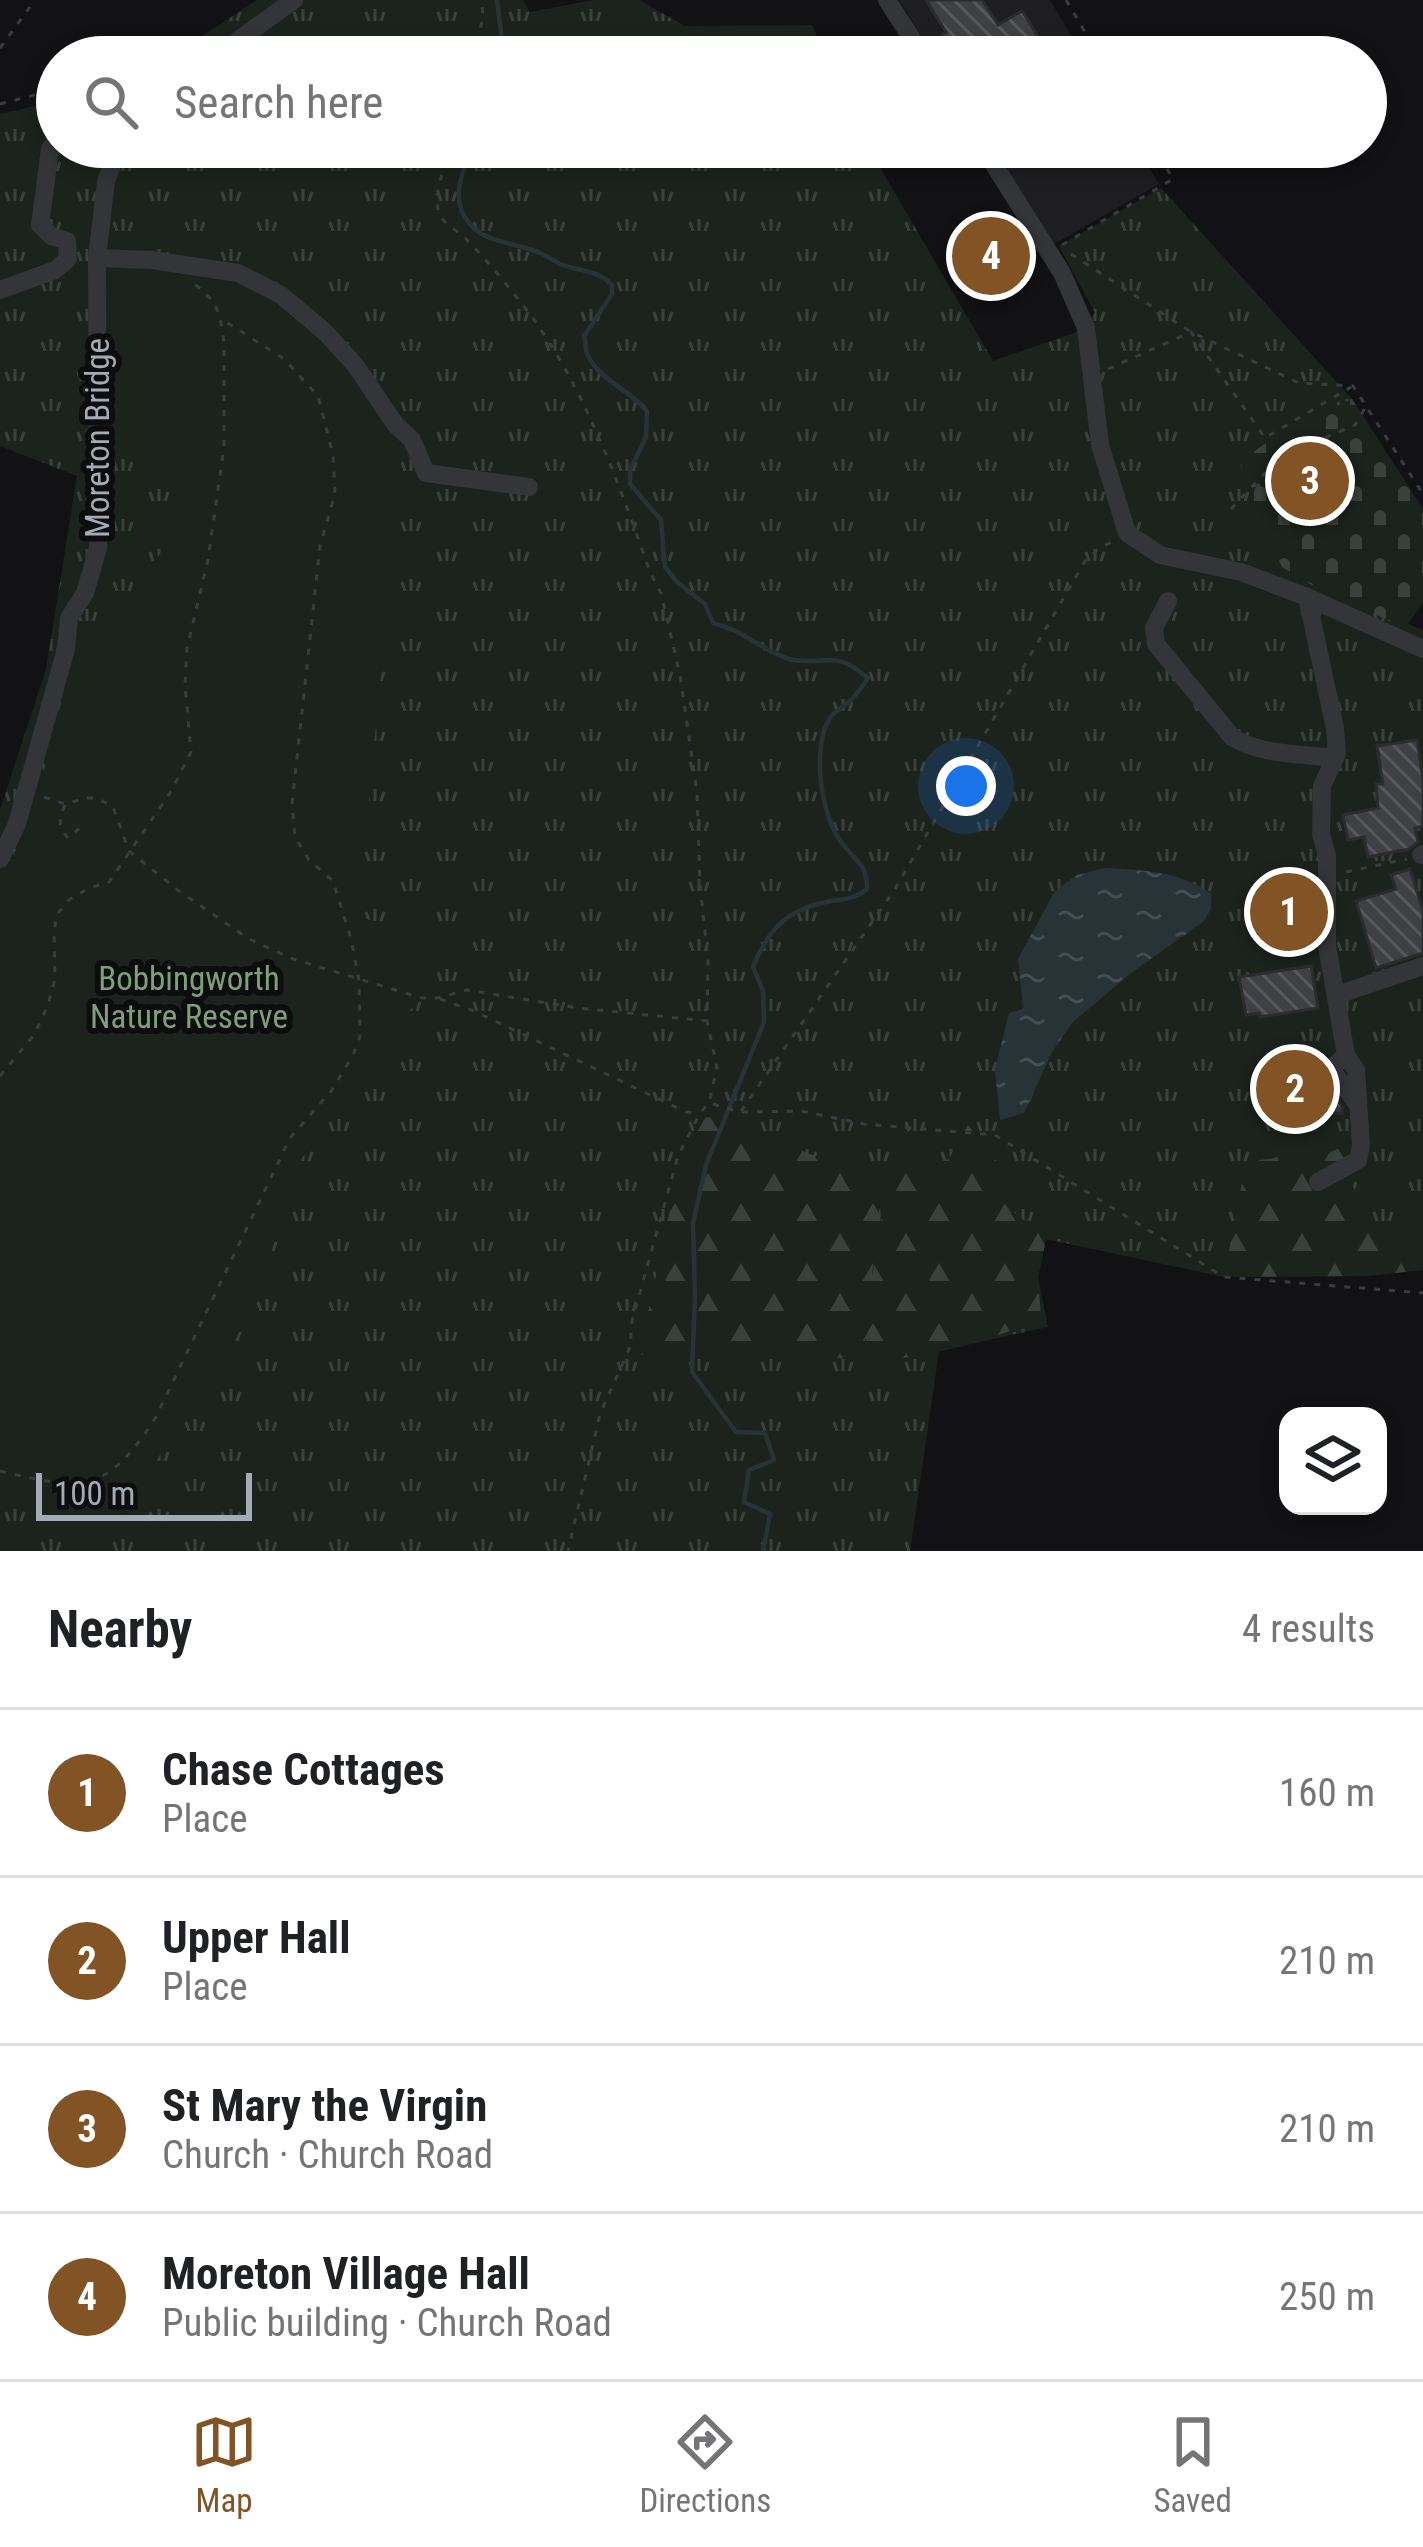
<!DOCTYPE html>
<html lang="en">
<head>
<meta charset="utf-8">
<style>
  body { margin:0; font-family:"Roboto Condensed",sans-serif; background:#f6f6f6; color:#202124 }
  .controls { position:absolute; right:36px; bottom:36px; display:grid; overflow:hidden; border-radius:24px; box-shadow:0 6px 18px #0003 }
  .controls button { width:108px; height:108px; display:grid; place-items:center; padding:0; border:0; border-bottom:3px solid #e0e0e0; background:#fff; color:#202124; font:60px sans-serif }
  .scale { position:absolute; left:36px; bottom:30px; width:216px; box-sizing:border-box; padding-left:12px; border:6px solid #a3abb5; border-top:0; font-size:33px; line-height:42px; white-space:nowrap; color:#a3abb5; -webkit-text-stroke:9px #0d0d0f; paint-order:stroke }
  .you { position:absolute; left:966px; top:786px; width:42px; height:42px; margin:-30px; border:9px solid #fff; border-radius:50%; background:#1a73e8; box-shadow:0 0 0 18px #1a73e833 }
  .badge { display:grid; place-items:center; width:78px; height:78px; border-radius:50%; background:#815325; color:#fff; font-size:39px; font-weight:700 }
  .pin { position:absolute; translate:-50% -50%; border:6px solid #fff; box-shadow:0 3px 12px #0006 }
  .list { margin:0; padding:0; list-style:none }
  h2 { display:flex; justify-content:space-between; align-items:center; height:156px; margin:0; padding:0 48px; font-size:51px }
  h2 small { font-size:39px; font-weight:400; color:#757577 }
  .list li { display:grid; grid-template-columns:78px 1fr auto; gap:36px; align-items:center; box-sizing:border-box; height:168px; padding:0 48px; border-top:3px solid #e0e0e0 }
  .list b { display:block; font-size:45px; white-space:nowrap }
  .list p { margin:0; font-size:39px; white-space:nowrap; color:#757577 }
  .list em { font-size:39px; font-style:normal; color:#757577 }
  .icon { flex:none; width:66px; height:66px; fill:none; stroke:currentColor; stroke-width:2; stroke-linecap:round; stroke-linejoin:round }
  .map { position:relative; flex:none; width:1423px; height:1551px; overflow:hidden }
  .search { position:absolute; background:#fff; box-shadow:0 6px 18px #0003; left:36px; right:36px; top:36px; height:132px; display:flex; align-items:center; gap:30px; box-sizing:border-box; padding:0 42px; border-radius:66px; color:#757577; font-size:45px }
  .sheet { height:828px; background:#fff }
  nav { display:flex; justify-content:space-around; align-items:center; box-sizing:border-box; height:168px; border-top:3px solid #e0e0e0; background:#fff; font-size:33px; color:#757577 }
  nav a { display:grid; justify-items:center; gap:6px }
  nav .on { color:#815325 }
  .map>svg:first-child { display:block }
  .built { fill:#1e1e21 }
  .grass { fill:url(#grass-tufts) }
  .forest { fill:url(#forest-firs) }
  .cemetery { fill:url(#cemetery-stones) }
  .park { fill:#1c231c }
  .water { fill:url(#water-ripples) }
  .lines { fill:none; stroke-linecap:round; stroke-linejoin:round }
  .stream { stroke:#283338; stroke-width:4.5 }
  .building { fill:url(#building-back-hatch); stroke:#2c2c30; stroke-width:3 }
  .path { stroke:#393c40; stroke-width:3; stroke-dasharray:6 9; stroke-linecap:butt }
  .minor { stroke:#333539; stroke-width:18 }
  .labels { text-anchor:middle; dominant-baseline:central; stroke-width:12; stroke-linejoin:round; paint-order:stroke }
  .street-label { font-size:33px; fill:#a3abb5; stroke:#0d0d0f }
  .park-label { font-size:33px; fill:#7da079; stroke:#0d0d0f }
</style>
</head>
<body>
<div class="map">
<svg width="1423" height="1551" viewBox="0 0 1423 1551">
  <defs>
    <pattern id="grass-tufts" width="24" height="20" patternUnits="userSpaceOnUse" patternTransform="scale(3)"><rect width="24" height="20" fill="#1c231c"/><path d="M3 7l-1-3M5 7V3M7 7l1-3M15 17l-1-3M17 17v-4M19 17l1-3" fill="none" stroke="#3a403b"/></pattern>
    <pattern id="forest-firs" width="22" height="20" patternUnits="userSpaceOnUse" patternTransform="scale(3)"><rect width="22" height="20" fill="#1c231c"/><path d="M5 1l3.5 6h-7zM16 11l3.5 6h-7z" fill="#3a403b"/></pattern>
    <pattern id="cemetery-stones" width="16" height="16" patternUnits="userSpaceOnUse" patternTransform="scale(3)"><rect width="16" height="16" fill="#1c231c"/><path d="M2 7V4a2 2 0 0 1 4 0v3zM10 15v-3a2 2 0 0 1 4 0v3z" fill="#3a403b"/></pattern>
    <pattern id="water-ripples" width="26" height="14" patternUnits="userSpaceOnUse" patternTransform="scale(3)"><rect width="26" height="14" fill="#283338"/><path d="M2 4q2-2 4 0t4 0M15 11q2-2 4 0t4 0" fill="none" stroke="#444e53"/></pattern>
    <pattern id="building-back-hatch" width="6" height="6" patternUnits="userSpaceOnUse" patternTransform="scale(3)"><rect width="6" height="6" fill="#3e4044"/><path d="M-1 5l2 2M0 0l6 6M5-1l2 2" fill="none" stroke="#57595d"/></pattern>
  </defs>
  <rect width="100%" height="100%" fill="#121214"/>
  <path class="built" d="M899,0H1050L1084,57H935Z
    M993,147H1137L1159,184L1051,246Z"/>
  <path class="grass" d="M257,0H523L530,12L594,0H639L685,26L812,25L826,57H170Z
    M57,101V147H868L993,361L1077,332L1095,313L1059,246L1161,188L1352,399L1423,510V602L1408,624L1423,630V1263L1224,1277L1046,1239L1038,1277L1048,1327L939,1351L910,1551H0V810L46,669L77,476L0,446V114Z"/>
  <path class="forest" d="M699,1117L737,1119L736,1143L803,1151L833,1164L896,1165L880,1202L870,1293L879,1228L896,1175L949,1159L968,1125L996,1160L1003,1203L1046,1239L1038,1277L1041,1318C987,1344 925,1357 865,1363L866,1337L860,1359L806,1357L714,1346L639,1355L669,1214Z
    M1302,1134L1324,1155L1349,1144L1356,1160L1351,1182L1377,1238H1423V1270L1369,1276L1224,1277L1246,1162L1275,1158Z"/>
  <path class="cemetery" d="M1352,399L1423,509V595L1407,619L1397,623L1337,600L1282,567L1255,512L1240,463C1272,434 1314,418 1352,399Z"/>
  <path class="park" d="M111,270L241,281L288,312L337,355L403,437L358,916L455,949L299,1162L251,1314L101,1546L0,1490V886L26,827L76,669L189,514L179,463L112,430Z
    M1242,757L1292,762L1290,786L1240,781Z"/>
  <path class="water" d="M1105,868C1141,870 1181,871 1211,894V909L1203,922L1131,973L1073,1022L1052,1052L1024,1113L1000,1120L995,1070L1009,1013L1023,1009L1018,959L1055,891L1077,875Z"/>
  <g class="lines">
    <path class="stream" d="M497,0L504,57
      M473,147C459,177 447,209 480,233C494,242 519,245 535,251C544,254 552,260 560,264C580,272 597,269 612,285V294L584,336C586,342 585,350 588,356C600,380 631,391 647,411L646,437L630,470V484L661,520L665,567L677,582L705,604L713,623C722,626 733,629 741,634C755,642 779,658 794,660C830,665 834,649 868,678C863,685 858,693 851,700C845,706 834,711 830,718C811,747 821,818 842,843C855,861 868,865 867,889C855,899 846,899 831,901C787,909 769,928 753,967L763,991L764,1022L706,1165L693,1223L695,1296L692,1372L736,1432L765,1433L774,1460L749,1470L744,1502L770,1514L763,1551"/>
  </g>
  <path class="building" d="M926,0H982L998,25L1022,11L1044,46L1026,57H1022L1016,48L1003,57H950L938,38L946,32Z
    M1006,238L1014,253L977,275L968,260Z
    M1308,459L1315,469L1318,466L1326,477L1322,479L1335,499L1316,511L1290,471Z
    M1417,740L1423,780V826L1415,828L1418,842L1409,849L1368,857L1364,837L1348,840L1343,815L1378,808L1376,784H1383L1377,746Z
    M1410,869L1423,911V953L1376,968L1356,901L1396,889L1391,875Z
    M1279,897H1298V927H1280Z
    M1311,966L1318,1008L1260,1017L1259,1013L1246,1015L1239,977Z
    M1311,1062L1312,1094L1332,1093L1342,1106V1113L1298,1115L1297,1107H1285L1283,1063Z"/>
  <g class="lines">
    <path class="path" d="M1066,0L1100,57
      M0,48L35,0
      M473,57L483,18L482,0
      M0,104L57,89
      M453,147C445,165 429,200 442,218C446,225 456,230 463,236C486,259 509,287 529,313C584,386 620,486 650,572L661,593L680,675L697,793L700,884L708,961L707,1021L717,1068L709,1103L700,1113L678,1156L632,1321L630,1347L600,1414L568,1551
      M1062,245L1173,179L1154,147
      M1071,254L1191,332L1299,383L1353,386L1423,494
      M1108,369L1191,332L1265,438L1351,387
      M1254,486L1270,483L1291,487
      M1231,509L1265,473L1291,452L1355,425L1365,408
      M44,797L65,804L86,798H97L113,807L129,851L179,891L249,939L293,959L422,998H438L467,990L578,1008L707,1021
      M65,805C58,819 58,827 68,838L81,827
      M1346,872L1407,859
      M440,999L474,1011L686,1112L699,1113
      M0,1076L34,1035L48,1005L55,979L54,932L57,914L70,899L89,888L109,882L170,793L191,752L185,685L187,648L208,560L224,447V342L220,318L214,302L194,283
      M713,1104L740,1112L801,1111L864,1124L995,1135L1224,1277L1423,1293
      M741,1111L895,889L1085,561L1097,550L1115,540
      M0,1471C85,1491 106,1494 156,1417L290,1138L332,1090L353,1055L360,1037L359,980L351,939L333,881L309,860L295,837L292,804L320,546L335,494L333,455L318,396L284,359L220,318"/>
    <path class="minor" d="M887,0L924,57
      M215,57L294,0
      M983,147L1062,273L1086,328L1100,445L1127,533L1160,555L1241,572L1307,597L1423,649
      M97,258L152,260L238,273L281,295L325,332L356,366L395,424L412,440L426,473L529,487
      M0,290L55,270L68,259L67,241L51,236L40,225L50,149L57,139
      M1307,597L1335,728L1337,754L1322,786L1321,834L1327,856V946L1346,1055L1356,1070L1361,1146L1358,1160L1318,1182
      M1168,601L1154,628L1156,644L1232,737C1260,755 1302,754 1335,758
      M1421,855L1423,854
      M0,859L17,824L66,649L69,618L85,593L98,548L97,258L106,181L119,147
      M1337,995L1423,966
      M1346,1055L1331,1069L1357,1104"/>
  </g>
  <g class="labels">
    <g class="street-label">
      <text transform="translate(97 438) rotate(-90)">Moreton Bridge</text>
    </g>
    <g class="park-label">
      <text x="189" y="978">Bobbingworth<tspan x="189" dy="38">Nature Reserve</tspan></text>
    </g>
  </g>
</svg>
<div class="controls">
<button><svg class="icon" aria-label="layers" viewBox="0 0 24 24"><path d="M12 4l9 5-9 5-9-5zM3 14l9 5 9-5"/></svg></button>
</div>
<div class="scale">100 m</div>
<div class="you"></div>
<div class="pin badge" style="left:1289px;top:912px">1</div>
<div class="pin badge" style="left:1295px;top:1089px">2</div>
<div class="pin badge" style="left:1310px;top:481px">3</div>
<div class="pin badge" style="left:991px;top:256px">4</div>
<div class="search"><svg class="icon" aria-label="search" viewBox="0 0 24 24"><circle cx="10" cy="10" r="6"/><path d="M15 15l6 6"/></svg>Search here</div>
</div>
<section class="sheet">
<h2>Nearby<small>4 results</small></h2>
<ul class="list">
<li><span class="badge">1</span><div><b>Chase Cottages</b><p>Place</p></div><em>160 m</em></li>
<li><span class="badge">2</span><div><b>Upper Hall</b><p>Place</p></div><em>210 m</em></li>
<li><span class="badge">3</span><div><b>St Mary the Virgin</b><p>Church · Church Road</p></div><em>210 m</em></li>
<li><span class="badge">4</span><div><b>Moreton Village Hall</b><p>Public building · Church Road</p></div><em>250 m</em></li>
</ul>
</section>
<nav>
<a class="on"><svg class="icon" aria-label="map" viewBox="0 0 24 24"><path d="M3 6l6-2 6 2 6-2v14l-6 2-6-2-6 2zM9 4v14M15 6v14"/></svg>Map</a>
<a><svg class="icon" aria-label="directions" viewBox="0 0 24 24"><path d="M12 3l9 9-9 9-9-9zM9 14v-3h6M13 9l2 2-2 2"/></svg>Directions</a>
<a><svg class="icon" aria-label="saved" viewBox="0 0 24 24"><path d="M7 4h10v16l-5-4-5 4z"/></svg>Saved</a>
</nav>
</body>
</html>
